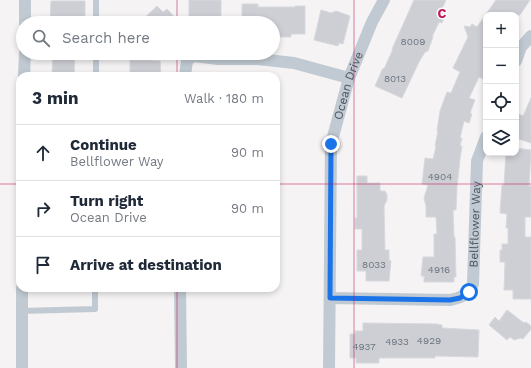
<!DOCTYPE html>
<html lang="en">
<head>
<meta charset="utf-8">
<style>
  body { margin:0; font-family:"Work Sans",sans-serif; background:#f2f2f3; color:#1f2937 }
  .controls { position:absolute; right:12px; top:12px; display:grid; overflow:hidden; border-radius:8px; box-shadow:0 2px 6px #0003 }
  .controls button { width:36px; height:36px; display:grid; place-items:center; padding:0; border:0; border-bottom:1px solid #e0e1e3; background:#fff; color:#1f2937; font:20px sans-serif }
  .stop { position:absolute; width:12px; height:12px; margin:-9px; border:3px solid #1a73e8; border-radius:50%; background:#fff }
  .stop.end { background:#1a73e8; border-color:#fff; box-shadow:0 1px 4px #0008 }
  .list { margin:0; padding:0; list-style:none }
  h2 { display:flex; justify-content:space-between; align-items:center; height:52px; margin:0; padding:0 16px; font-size:17px }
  h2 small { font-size:13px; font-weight:400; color:#747a83 }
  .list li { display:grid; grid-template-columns:26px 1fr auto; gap:12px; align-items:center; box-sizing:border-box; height:56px; padding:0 16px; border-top:1px solid #e0e1e3 }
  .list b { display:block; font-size:15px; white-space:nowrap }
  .list p { margin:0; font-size:13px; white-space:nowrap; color:#747a83 }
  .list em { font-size:13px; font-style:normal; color:#747a83 }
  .icon { flex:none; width:22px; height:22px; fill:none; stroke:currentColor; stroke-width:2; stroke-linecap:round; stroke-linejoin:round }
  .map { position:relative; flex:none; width:531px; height:368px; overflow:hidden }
  .search { position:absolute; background:#fff; box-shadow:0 2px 6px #0003; left:16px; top:16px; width:264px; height:44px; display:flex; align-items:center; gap:10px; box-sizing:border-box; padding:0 14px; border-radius:22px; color:#747a83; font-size:15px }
  .panel { position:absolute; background:#fff; box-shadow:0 2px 6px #0003; left:16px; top:72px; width:264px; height:220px; border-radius:12px }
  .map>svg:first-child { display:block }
  .building { fill:#cdcfd5; stroke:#d7d9de }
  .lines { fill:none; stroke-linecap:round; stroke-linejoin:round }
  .service { stroke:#c1cad2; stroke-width:6 }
  .minor { stroke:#c1cad2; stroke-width:12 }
  .route { stroke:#1a73e8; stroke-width:5 }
  .grid { fill:none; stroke:#c2185b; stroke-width:1; stroke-opacity:0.55 }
  .labels { text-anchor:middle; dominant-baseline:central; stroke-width:3; stroke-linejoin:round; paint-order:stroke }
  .number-label { font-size:10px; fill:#6b747e }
  .street-label { font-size:12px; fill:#4a5661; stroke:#fff }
  .grid-label { font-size:13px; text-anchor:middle; font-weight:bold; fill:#c2185b; stroke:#fff; stroke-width:3; stroke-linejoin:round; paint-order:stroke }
</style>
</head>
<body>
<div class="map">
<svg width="531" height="368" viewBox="0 0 531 368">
  <rect width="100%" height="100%" fill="#f5f3f3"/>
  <path class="building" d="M189,0H221V23H189Z
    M414,0H446L441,11L446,14L442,23L439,22L432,37H433L428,51L425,52L419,62L402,98L375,86L383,68L384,69L393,49H392L397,38Z
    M496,0H530L520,15H486V71L483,79L479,77L469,98L475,100L470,113L472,114L469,123L464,121L460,138H462L460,146H462L460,159L457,187L456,210H453L454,237H455L456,277H454V282H424V276H421L423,257H434V234H437L436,217H426V206L424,198L428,185L422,184L425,158L433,159L436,147L435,146L438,131H437L440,111L447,92L451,93L460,72L453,68L468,37L464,26L470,27L472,24L477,27Z
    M51,1H85V23H50Z
    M242,4H258V7H295V6H305V34H291V37H273V23H242Z
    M157,6L163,12L167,9L180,23H139Z
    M321,10L331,13L336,11L350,16L343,44L339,43L338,46L314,40Z
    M53,53H75L74,76H52Z
    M130,60L160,61L161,76H130Z
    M531,98V143L516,138V113L523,116Z
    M516,148L531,150L529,186H531V217H525V237H531V299H513V290H504L505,262H500V250H502V244H508V228H506L507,214L500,213L502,185H504L506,153H516Z
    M357,176H367V183H380V191H385L387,195V200L384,206L385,250H389V260L391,261L389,281H366V271H357V250H362V229H355V218H357Z
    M507,310L524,323L526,322L531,326V329L523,339L521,338L514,340L510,337L507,340L489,325L495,317L499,321Z
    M363,323L437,324L442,325V328L479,330L478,357L435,356V358H379V363H356V358H350V334H355V331H363Z"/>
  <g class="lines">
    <path class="service" d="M96,23V0
      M96,76V53
      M21,311L95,309V288"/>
    <g class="minor">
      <path d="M25,23V0"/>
      <path d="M516,61L521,47L531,36"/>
      <path d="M24,76L25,53"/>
      <path d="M185,76L187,60L194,56L218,59H258L294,63L349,78"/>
      <path d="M22,288V368"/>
      <path d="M180,288L181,368"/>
      <path id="s1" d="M330,298L450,300C460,298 468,295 473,284L477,161L486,137"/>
      <path id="s2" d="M329,368L331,144L349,78L372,22L384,0"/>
    </g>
  </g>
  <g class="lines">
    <path class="route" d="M331,144L330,298L450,300L460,298L469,292"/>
  </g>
  <path class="grid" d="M177,0V23M354,0V368M177,53V76M0,184H20M276,184H531M177,288V368"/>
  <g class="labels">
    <g class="number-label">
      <text x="413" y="41">8009</text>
      <text x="395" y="78">8013</text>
      <text x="440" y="176">4904</text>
      <text x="374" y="264">8033</text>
      <text x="439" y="269">4916</text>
      <text x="429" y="340">4929</text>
      <text x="397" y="341">4933</text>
      <text x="364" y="346">4937</text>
    </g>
    <g class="street-label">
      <text stroke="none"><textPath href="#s2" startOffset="285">Ocean Drive</textPath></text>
      <text stroke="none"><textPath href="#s1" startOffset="209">Bellflower Way</textPath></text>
    </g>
  </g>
  <g class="grid-label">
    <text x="442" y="18">C</text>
  </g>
</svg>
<div class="controls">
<button>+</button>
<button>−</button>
<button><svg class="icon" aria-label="locate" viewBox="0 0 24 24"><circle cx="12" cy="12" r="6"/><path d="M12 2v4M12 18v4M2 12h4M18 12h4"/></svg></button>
<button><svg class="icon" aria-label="layers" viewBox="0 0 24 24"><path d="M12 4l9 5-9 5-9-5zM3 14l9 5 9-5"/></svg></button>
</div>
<div class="stop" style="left:469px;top:292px"></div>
<div class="stop end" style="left:331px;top:144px"></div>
<div class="search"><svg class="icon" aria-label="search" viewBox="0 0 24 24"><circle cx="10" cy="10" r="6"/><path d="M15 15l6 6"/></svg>Search here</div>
<section class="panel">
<h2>3 min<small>Walk · 180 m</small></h2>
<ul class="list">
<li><svg class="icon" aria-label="ahead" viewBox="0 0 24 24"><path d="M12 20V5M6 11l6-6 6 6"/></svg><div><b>Continue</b><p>Bellflower Way</p></div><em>90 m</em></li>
<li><svg class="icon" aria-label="right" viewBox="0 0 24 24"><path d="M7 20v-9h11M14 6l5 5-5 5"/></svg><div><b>Turn right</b><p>Ocean Drive</p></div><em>90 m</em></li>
<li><svg class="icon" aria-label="arrive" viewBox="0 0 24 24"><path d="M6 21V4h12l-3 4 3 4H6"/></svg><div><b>Arrive at destination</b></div></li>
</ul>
</section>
</div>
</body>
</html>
